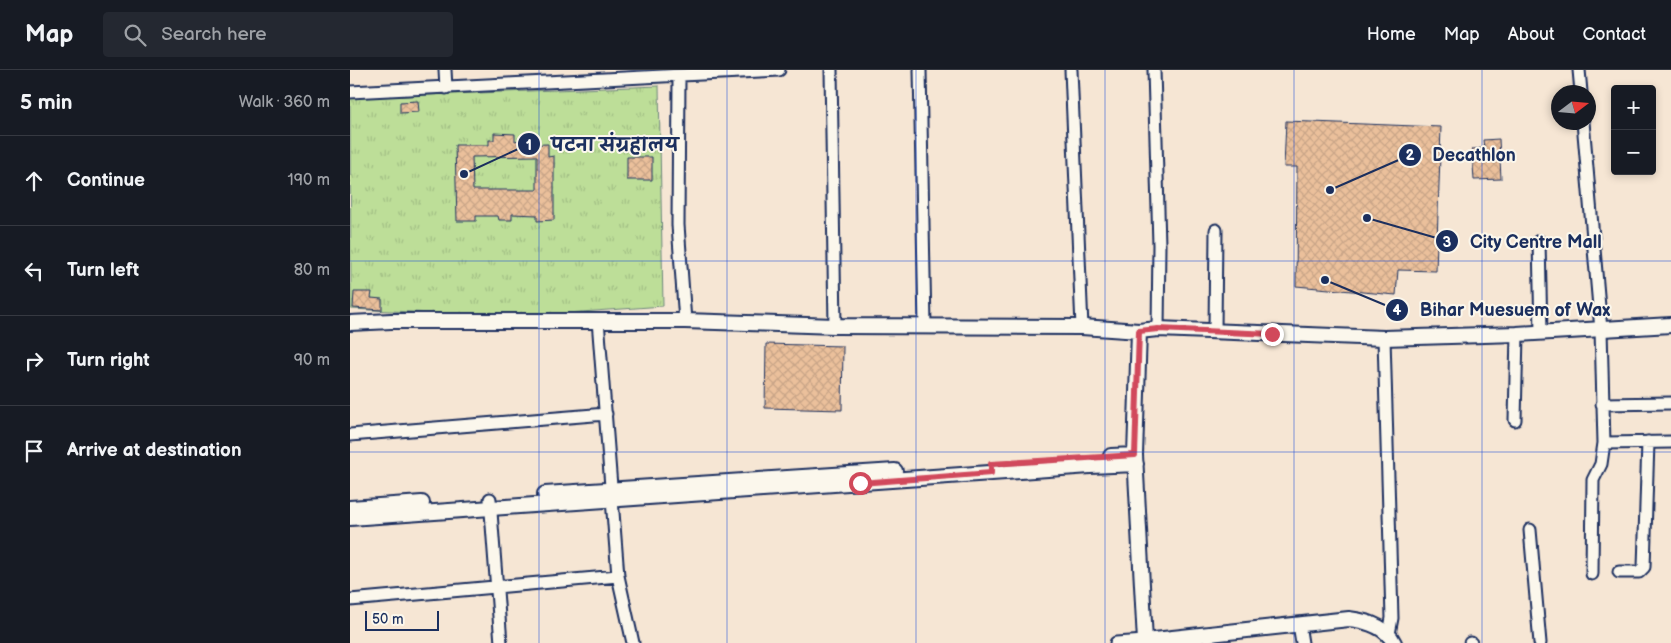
<!DOCTYPE html>
<html lang="en">
<head>
<meta charset="utf-8">
<style>
  body { margin:0; font-family:"Balsamiq Sans","Playpen Sans Deva",sans-serif; background:#242831; color:#f1f3f6 }
  .controls { position:absolute; right:15px; top:15px; display:grid; overflow:hidden; border-radius:5px; box-shadow:0 2px 8px #0003 }
  .controls button { width:45px; height:45px; display:grid; place-items:center; padding:0; border:0; border-bottom:1px solid #363941; background:#171b24; color:#f1f3f6; font:25px sans-serif }
  .compass { position:absolute; left:1201px; top:15px; width:45px; height:45px; border-radius:50%; background:#171b24; box-shadow:0 2px 8px #0003; rotate:74deg }
  .scale { position:absolute; left:15px; bottom:12px; width:74px; box-sizing:border-box; padding-left:5px; border:2px solid #1b2f5e; border-top:0; font-size:14px; line-height:18px; white-space:nowrap; color:#1b2f5e; -webkit-text-stroke:4px #fbf7ec; paint-order:stroke }
  .stop { position:absolute; width:15px; height:15px; margin:-11px; border:4px solid #d1495b; border-radius:50%; background:#fff }
  .stop.end { background:#d1495b; border-color:#fff; box-shadow:0 1px 5px #0008 }
  .list { margin:0; padding:0; list-style:none }
  h2 { display:flex; justify-content:space-between; align-items:center; height:65px; margin:0; padding:0 20px; font-size:21px }
  h2 small { font-size:16px; font-weight:400; color:#9ea1a6 }
  .list li { display:grid; grid-template-columns:32px 1fr auto; gap:15px; align-items:center; box-sizing:border-box; height:90px; padding:0 20px; border-top:1px solid #363941 }
  .list b { display:block; font-size:19px; white-space:nowrap }
  .list em { font-size:16px; font-style:normal; color:#9ea1a6 }
  .icon { flex:none; width:28px; height:28px; fill:none; stroke:currentColor; stroke-width:2; stroke-linecap:round; stroke-linejoin:round }
  .map { position:relative; flex:none; width:1321px; height:573px; overflow:hidden }
  header { display:flex; align-items:center; gap:30px; box-sizing:border-box; height:70px; padding:0 25px; background:#171b24; border-bottom:1px solid #363941 }
  header strong { font-size:24px }
  nav { display:flex; gap:28px; margin-inline-start:auto; font-size:18px }
  .search { width:350px; height:45px; background:#242831; display:flex; align-items:center; gap:12px; box-sizing:border-box; padding:0 18px; border-radius:5px; color:#9ea1a6; font-size:19px }
  main { display:flex }
  aside { flex:1; background:#171b24 }
  .map>svg:first-child { display:block }
  .park { fill:url(#park-tufts); stroke:#6c867b }
  .building { fill:url(#building-cross-hatch); stroke:#1b2f5e; fill-rule:evenodd }
  .lines { fill:none; stroke-linecap:round; stroke-linejoin:round }
  .minor-casing { stroke:#1b2f5e; stroke-width:15 }
  .tertiary-casing { stroke:#1b2f5e; stroke-width:18 }
  .minor { stroke:#fbf7ec; stroke-width:11 }
  .tertiary { stroke:#fbf7ec; stroke-width:14 }
  .route { stroke:#d1495b; stroke-width:6 }
  .grid { fill:none; stroke:#1d4ed8; stroke-width:1; stroke-opacity:0.55 }
  .leader { fill:none; stroke:#1b2f5e; stroke-width:2 }
  .callout-dot { fill:#1b2f5e; stroke:#fbf7ec; stroke-width:2 }
  .mark-label { font-size:15px; text-anchor:middle; font-weight:bold; fill:#fff }
  .callout-label { font-size:18px; text-anchor:middle; font-weight:bold; fill:#1b2f5e; stroke:#fbf7ec; stroke-width:4; stroke-linejoin:round; paint-order:stroke }
</style>
</head>
<body>
<header>
<strong>Map</strong>
<div class="search"><svg class="icon" aria-label="search" viewBox="0 0 24 24"><circle cx="10" cy="10" r="6"/><path d="M15 15l6 6"/></svg>Search here</div>
<nav><a>Home</a><a>Map</a><a>About</a><a>Contact</a></nav>
</header>
<main>
<aside>
<h2>5 min<small>Walk · 360 m</small></h2>
<ul class="list">
<li><svg class="icon" aria-label="ahead" viewBox="0 0 24 24"><path d="M12 20V5M6 11l6-6 6 6"/></svg><div><b>Continue</b></div><em>190 m</em></li>
<li><svg class="icon" aria-label="left" viewBox="0 0 24 24"><path d="M17 20v-9H6M10 6l-5 5 5 5"/></svg><div><b>Turn left</b></div><em>80 m</em></li>
<li><svg class="icon" aria-label="right" viewBox="0 0 24 24"><path d="M7 20v-9h11M14 6l5 5-5 5"/></svg><div><b>Turn right</b></div><em>90 m</em></li>
<li><svg class="icon" aria-label="arrive" viewBox="0 0 24 24"><path d="M6 21V4h12l-3 4 3 4H6"/></svg><div><b>Arrive at destination</b></div></li>
</ul>
</aside>
<div class="map">
<svg width="1321" height="573" viewBox="0 0 1321 573">
  <defs>
    <pattern id="park-tufts" width="24" height="20" patternUnits="userSpaceOnUse" patternTransform="scale(1.25)"><rect width="24" height="20" fill="#bdde98"/><path d="M3 7l-1-3M5 7V3M7 7l1-3M15 17l-1-3M17 17v-4M19 17l1-3" fill="none" stroke="#a2bf85"/></pattern>
    <pattern id="building-cross-hatch" width="8" height="8" patternUnits="userSpaceOnUse" patternTransform="scale(1.25)"><rect width="8" height="8" fill="#ebc09b"/><path d="M0 0l8 8M0 8l8-8" fill="none" stroke="#c9a588"/></pattern>
  </defs>
  <rect width="100%" height="100%" fill="#f6e6d4"/>
  <filter id="ink" filterUnits="userSpaceOnUse"><feTurbulence type="fractalNoise" baseFrequency=".02" numOctaves="2"/><feDisplacementMap in="SourceGraphic" scale="10" xChannelSelector="R" yChannelSelector="G"/><feConvolveMatrix kernelMatrix="1 2 1 2 8 2 1 2 1" color-interpolation-filters="sRGB"/></filter>
  <g filter="url(#ink)">
    <path class="park" d="M309,16L313,236L163,247L1,239L0,28Z"/>
    <path class="building" d="M68,31L69,42L50,43V32Z
      M936,51L1091,57L1086,201L1048,200L1046,225L946,216L947,97H934Z
      M144,63L165,64V71L169,70L168,75L198,74V87L204,86V150L187,151V145L162,144V150H149L148,146H126V151H107L105,75H139V70H144ZM187,86V120H123L122,87Z
      M1149,69L1151,109L1124,110L1122,79L1134,78L1133,70Z
      M277,87H302V110H277Z
      M4,222H22L21,228L32,229V240L3,238Z
      M416,274L493,276L492,340L415,338Z"/>
    <g class="lines">
      <defs>
        <path id="minor" d="M95,0L96,18
          M481,0L485,256
          M570,0L575,256
          M721,0L732,257
          M804,0L809,175L808,259
          M1229,0L1231,22
          M329,7L328,155L335,251
          M0,22L429,0
          M1233,52L1251,260L1254,373L1251,394L1243,410L1242,504
          M1189,171L1191,263
          M248,250L268,506L283,573
          M865,261L866,160
          M1034,268L1042,548L1039,564
          M1252,334L1321,333
          M1165,350L1167,264
          M0,365L256,344
          M1254,373L1321,372
          M140,429L151,573
          M1180,460L1190,573
          M1269,502H1289L1294,497L1298,372
          M0,530L268,506
          M949,554L952,573
          M766,573L795,571V573
          M1120,573H1121"/>
        <path id="tertiary" d="M0,253L41,251H335L485,256L732,257L789,261L808,259L1034,268L1167,264L1321,255
          M789,261L785,385L795,571L999,549C1017,551 1036,556 1044,573
          M761,386L785,385
          M195,424L545,401
          M0,438L72,433
          M0,448L740,396L786,394"/>
      </defs>
      <use href="#minor" class="minor-casing"/>
      <use href="#tertiary" class="tertiary-casing"/>
      <use href="#minor" class="minor"/>
      <use href="#tertiary" class="tertiary"/>
    </g>
  </g>
  <g class="lines" filter="url(#ink)">
    <path class="route" d="M510,413L641,403V394L785,385L789,261L808,259L922,264"/>
  </g>
  <path class="grid" d="M189,0V573M377,0V573M566,0V573M755,0V573M944,0V573M1132,0V573M0,191H1321M0,382H1321"/>
  <path class="leader" d="M114 104L179 74M980 120L1060 85M1017 148L1097 171M975 210L1047 240"/>
  <g class="callout-dot">
    <circle cx="114" cy="104" r="5"/>
    <circle cx="980" cy="120" r="5"/>
    <circle cx="1017" cy="148" r="5"/>
    <circle cx="975" cy="210" r="5"/>
    <circle cx="179" cy="74" r="12"/>
    <circle cx="1060" cy="85" r="12"/>
    <circle cx="1097" cy="171" r="12"/>
    <circle cx="1047" cy="240" r="12"/>
  </g>
  <g class="mark-label">
    <text x="179" y="80">1</text>
    <text x="1060" y="90">2</text>
    <text x="1097" y="177">3</text>
    <text x="1047" y="245">4</text>
  </g>
  <g class="callout-label">
    <text x="265" y="81">पटना संग्रहालय</text>
    <text x="1124" y="91">Decathlon</text>
    <text x="1186" y="178">City Centre Mall</text>
    <text x="1165" y="246">Bihar Muesuem of Wax</text>
  </g>
</svg>
<div class="controls">
<button>+</button>
<button>−</button>
</div>
<svg class="compass" viewBox="-18 -18 36 36"><path d="M0-13l5 13h-10z" fill="#e53935"/><path d="M0 13l5-13h-10z" fill="#9ea1a6"/></svg>
<div class="scale">50 m</div>
<div class="stop" style="left:510px;top:413px"></div>
<div class="stop end" style="left:922px;top:264px"></div>
</div>
</main>
</body>
</html>
